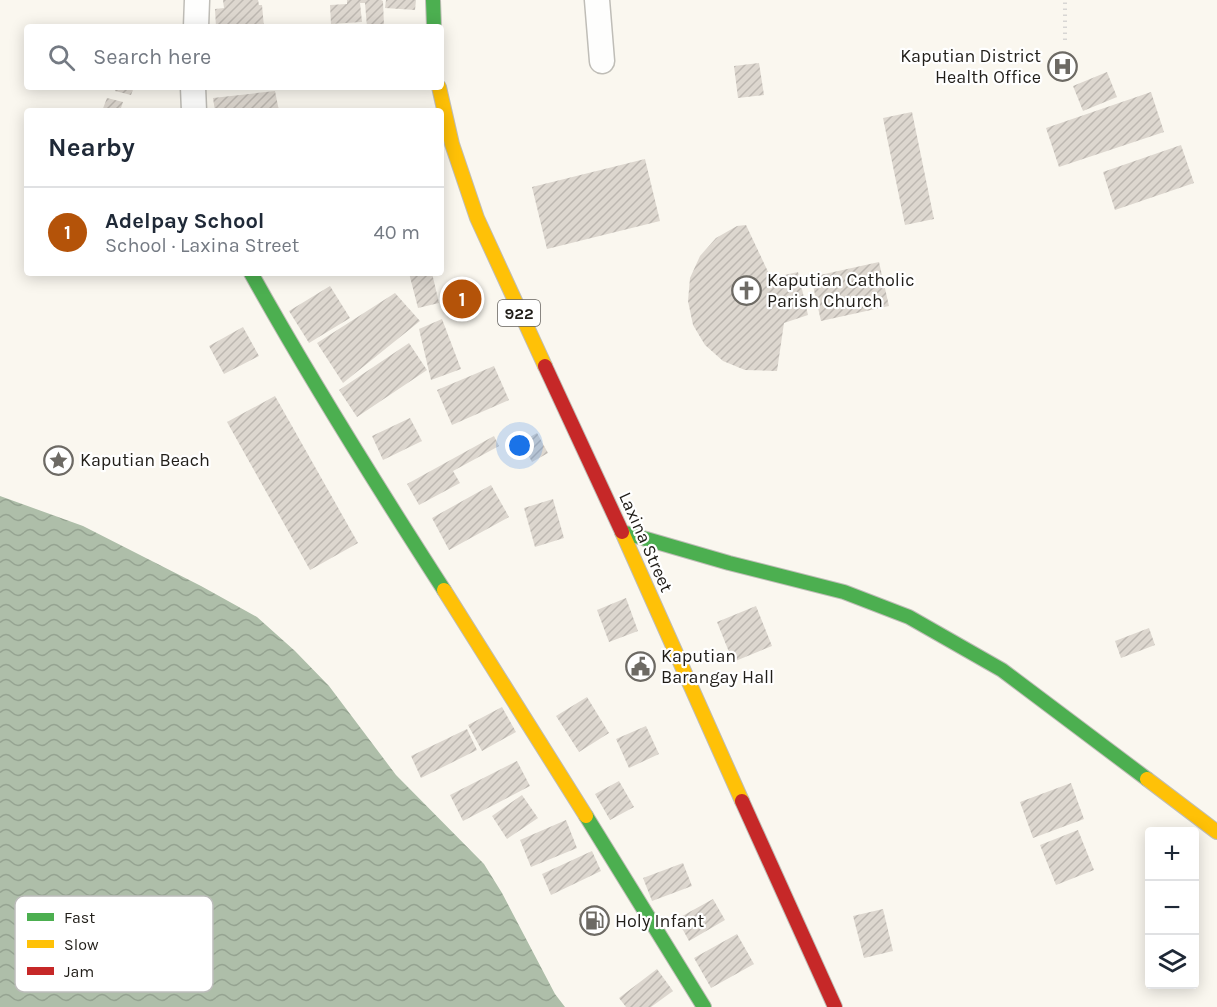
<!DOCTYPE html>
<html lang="en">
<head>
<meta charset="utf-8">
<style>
  body { margin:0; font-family:Karla,sans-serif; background:#f2f2f3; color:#1f2937 }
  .controls { position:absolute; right:18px; bottom:18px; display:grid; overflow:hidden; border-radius:6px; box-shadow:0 3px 15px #0003 }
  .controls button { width:54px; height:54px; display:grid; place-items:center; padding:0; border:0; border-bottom:2px solid #e0e1e3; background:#fff; color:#1f2937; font:30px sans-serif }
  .you { position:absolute; left:520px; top:446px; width:21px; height:21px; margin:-15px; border:4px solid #fff; border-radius:50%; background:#1a73e8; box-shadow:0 0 0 9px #1a73e833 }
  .badge { display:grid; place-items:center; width:39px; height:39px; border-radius:50%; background:#b45309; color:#fff; font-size:20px; font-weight:700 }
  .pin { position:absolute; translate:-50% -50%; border:3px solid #fff; box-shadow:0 2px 6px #0006 }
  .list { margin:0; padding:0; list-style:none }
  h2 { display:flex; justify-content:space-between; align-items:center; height:78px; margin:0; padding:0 24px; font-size:26px }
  h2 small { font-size:20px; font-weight:400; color:#747a83 }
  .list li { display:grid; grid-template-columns:39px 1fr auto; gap:18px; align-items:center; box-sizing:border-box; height:90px; padding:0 24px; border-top:2px solid #e0e1e3 }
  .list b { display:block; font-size:22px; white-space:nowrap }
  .list p { margin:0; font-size:20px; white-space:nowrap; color:#747a83 }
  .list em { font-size:20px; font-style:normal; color:#747a83 }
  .icon { flex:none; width:33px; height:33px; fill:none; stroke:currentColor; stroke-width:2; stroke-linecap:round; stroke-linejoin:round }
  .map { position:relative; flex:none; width:1217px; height:1007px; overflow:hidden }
  .search { position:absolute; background:#fff; box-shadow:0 3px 15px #0003; left:24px; top:24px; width:420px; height:66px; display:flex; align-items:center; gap:15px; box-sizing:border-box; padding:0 21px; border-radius:6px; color:#747a83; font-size:22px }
  .panel { position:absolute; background:#fff; box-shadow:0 3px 15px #0003; left:24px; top:108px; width:420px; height:168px; border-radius:6px }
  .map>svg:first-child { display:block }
  .water { fill:url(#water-waves) }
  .building { fill:url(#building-hatch) }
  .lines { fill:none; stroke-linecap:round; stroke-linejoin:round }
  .street-casing { stroke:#bfbdb7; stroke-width:27 }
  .fast-casing { stroke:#bfbdb7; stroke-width:16 }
  .slow-casing { stroke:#bfbdb7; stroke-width:16 }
  .jam-casing { stroke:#bfbdb7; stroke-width:16 }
  .path { stroke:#d7d6d4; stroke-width:4; stroke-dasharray:1.5 4.5; stroke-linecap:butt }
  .street { stroke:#fefefd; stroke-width:24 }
  .fast { stroke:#4caf50; stroke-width:14 }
  .slow { stroke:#ffc107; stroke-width:14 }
  .jam { stroke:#c62828; stroke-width:14 }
  .labels { text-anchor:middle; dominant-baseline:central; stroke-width:4.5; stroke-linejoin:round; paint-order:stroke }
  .shield { fill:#fff; stroke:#64625e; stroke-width:1.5 }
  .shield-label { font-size:16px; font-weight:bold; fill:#211e19 }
  .poi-label { font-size:18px; fill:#211e19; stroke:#fff; text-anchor:start }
  .street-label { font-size:18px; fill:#211e19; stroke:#fff }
  .key { fill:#fff; stroke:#bcbcba; stroke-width:1.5 }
  .key-label { font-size:16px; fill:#211e19 }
</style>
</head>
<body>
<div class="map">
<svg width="1217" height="1007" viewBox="0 0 1217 1007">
  <defs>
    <pattern id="water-waves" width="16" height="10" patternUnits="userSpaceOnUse" patternTransform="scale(1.5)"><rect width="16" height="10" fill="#aebea9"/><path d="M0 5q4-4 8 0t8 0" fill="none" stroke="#95a391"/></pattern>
    <pattern id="building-hatch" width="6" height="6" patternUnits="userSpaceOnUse" patternTransform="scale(1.5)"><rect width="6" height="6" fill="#ddd7cf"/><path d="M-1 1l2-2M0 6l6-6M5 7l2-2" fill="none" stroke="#bdb8b1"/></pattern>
  </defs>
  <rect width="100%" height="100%" fill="#faf7ef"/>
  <path class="water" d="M0,496L83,526L201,586L257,617L295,651L329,686L396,775L484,864L502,893L555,994L565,1007H0Z"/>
  <path class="building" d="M223,0H258L259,5H262L264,27H216L215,9L224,8Z
    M347,0H381L383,1L384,26L367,27L365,3H360L362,22L331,24L330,5L347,4Z
    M386,0H416L415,10L385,8Z
    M759,63L764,95L738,98L734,66Z
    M1107,72L1117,97L1083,111L1073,86Z
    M116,87H134L131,95L115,91Z
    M275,91L279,111H215L213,98Z
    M1151,92L1164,132L1059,167L1046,128Z
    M107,98L123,102L120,111H102Z
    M912,112L934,219L905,225L883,118Z
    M1181,145L1194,183L1115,210L1103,172Z
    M645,159L660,221L547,249L532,187Z
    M746,225L771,278L798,272L808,315L784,323L777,371L745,370L723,361L705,345L693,325L688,301L690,278L700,256L716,238L737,226Z
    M879,262L889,306L821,321L811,277Z
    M409,273H432L439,303L418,308Z
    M330,286L350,318L309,343L289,311Z
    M395,293L420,321L343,383L317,343Z
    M442,319L461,369L431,380L419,329Z
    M243,327L259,356L224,374L209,346Z
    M409,343L427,370L357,417L339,390Z
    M494,366L509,400L452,425L437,390Z
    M275,396L358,543L310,570L227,422Z
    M410,418L422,441L383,460L372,436Z
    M537,433L548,453L532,462L521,442Z
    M494,436L499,446L453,471L460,483L419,505L407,484Z
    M491,485L509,517L449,550L432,518Z
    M553,499L564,538L535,547L524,508Z
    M626,598L638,631L609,642L597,610Z
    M756,606L772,646L733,662L717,622Z
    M1149,628L1155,645L1121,658L1115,641Z
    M587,697L609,733L579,752L556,716Z
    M502,707L516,732L482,751L468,725Z
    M646,726L659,754L629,768L616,739Z
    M467,729L477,750L421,778L411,756Z
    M517,761L530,786L463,821L450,795Z
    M619,781L634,807L610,820L595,794Z
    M1071,783L1084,819L1033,838L1020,802Z
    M522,795L538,818L507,839L492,816Z
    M566,820L577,848L531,867L520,840Z
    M1078,830L1094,870L1056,885L1040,845Z
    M592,851L601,871L551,895L542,874Z
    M683,863L692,886L652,901L643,878Z
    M713,899L725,920L689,941L677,919Z
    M597,905L608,927L590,936L579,914Z
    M883,909L893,951L864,958L853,916Z
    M737,934L754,964L711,988L694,958Z
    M657,969L673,991L651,1007H626L619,998Z"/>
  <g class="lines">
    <defs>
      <path id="street" d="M597,0L602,61
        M196,27L197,0
        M193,87L194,111"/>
      <path id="fast" d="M433,0L434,27
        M251,273C311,381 377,486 444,590
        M622,532L729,563L844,592L909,617L1002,670L1147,779
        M586,816L704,1007"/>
      <path id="slow" d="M439,87L452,144L477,218L545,366
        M622,532L742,801
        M444,590L586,816
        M1147,779L1217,832"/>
      <path id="jam" d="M545,366L622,532
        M742,801L835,1007"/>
    </defs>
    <use href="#street" class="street-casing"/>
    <use href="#fast" class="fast-casing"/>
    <use href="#slow" class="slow-casing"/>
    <use href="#jam" class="jam-casing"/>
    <path class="path" d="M1065,40V0"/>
    <use href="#street" class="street"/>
    <use href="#fast" class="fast"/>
    <use href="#slow" class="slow"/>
    <use href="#jam" class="jam"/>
  </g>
  <defs>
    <symbol id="hospital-ring" viewBox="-11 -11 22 22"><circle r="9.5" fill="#fff" stroke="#6d6a64" stroke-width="1.5"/><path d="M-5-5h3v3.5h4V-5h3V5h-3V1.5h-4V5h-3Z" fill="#6d6a64"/></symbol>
    <symbol id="church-ring" viewBox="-11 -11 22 22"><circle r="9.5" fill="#fff" stroke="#6d6a64" stroke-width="1.5"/><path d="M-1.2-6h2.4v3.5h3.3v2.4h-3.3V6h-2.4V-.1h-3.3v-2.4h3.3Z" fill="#6d6a64"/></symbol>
    <symbol id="sight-ring" viewBox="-11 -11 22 22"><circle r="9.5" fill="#fff" stroke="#6d6a64" stroke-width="1.5"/><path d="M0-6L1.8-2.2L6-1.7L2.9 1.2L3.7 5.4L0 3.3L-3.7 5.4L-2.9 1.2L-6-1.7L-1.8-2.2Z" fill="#6d6a64"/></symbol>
    <symbol id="civic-ring" viewBox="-11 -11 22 22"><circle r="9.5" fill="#fff" stroke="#6d6a64" stroke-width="1.5"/><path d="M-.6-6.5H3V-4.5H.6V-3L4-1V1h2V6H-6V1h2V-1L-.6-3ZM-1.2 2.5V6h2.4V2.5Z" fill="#6d6a64"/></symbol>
    <symbol id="fuel-ring" viewBox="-11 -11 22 22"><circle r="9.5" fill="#fff" stroke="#6d6a64" stroke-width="1.5"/><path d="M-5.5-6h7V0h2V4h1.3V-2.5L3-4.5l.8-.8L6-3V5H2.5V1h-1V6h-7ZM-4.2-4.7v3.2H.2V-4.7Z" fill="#6d6a64"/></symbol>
  </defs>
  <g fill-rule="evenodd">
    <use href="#hospital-ring" x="1046" y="50" width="33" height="33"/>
    <use href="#church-ring" x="730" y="274" width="33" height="33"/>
    <use href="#sight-ring" x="42" y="444" width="33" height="33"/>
    <use href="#civic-ring" x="624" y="650" width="33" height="33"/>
    <use href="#fuel-ring" x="578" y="904" width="33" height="33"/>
  </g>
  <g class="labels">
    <rect class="shield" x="498" y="300" width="42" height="26" rx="4.5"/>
    <g class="shield-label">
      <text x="519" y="313">922</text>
    </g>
    <g class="poi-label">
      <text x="1041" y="56" text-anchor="end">Kaputian District<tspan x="1041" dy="21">Health Office</tspan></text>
      <text x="767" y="280">Kaputian Catholic<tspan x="767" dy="21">Parish Church</tspan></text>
      <text x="80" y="460">Kaputian Beach</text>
      <text x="661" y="656">Kaputian<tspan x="661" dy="21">Barangay Hall</tspan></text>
      <text x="615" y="921">Holy Infant</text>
    </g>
    <g class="street-label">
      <text transform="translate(646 542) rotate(66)">Laxina Street</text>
    </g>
  </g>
  <rect x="15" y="896" width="198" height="96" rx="9" class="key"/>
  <rect x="27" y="913" width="27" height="8" fill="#4caf50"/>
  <rect x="27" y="940" width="27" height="8" fill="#ffc107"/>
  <rect x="27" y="967" width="27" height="8" fill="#c62828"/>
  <g class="key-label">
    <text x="64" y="923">Fast</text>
    <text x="64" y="950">Slow</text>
    <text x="64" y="977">Jam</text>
  </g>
</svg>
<div class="controls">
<button>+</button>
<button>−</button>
<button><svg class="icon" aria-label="layers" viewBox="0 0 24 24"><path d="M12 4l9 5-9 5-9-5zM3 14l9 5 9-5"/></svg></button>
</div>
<div class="you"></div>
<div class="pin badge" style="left:462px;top:299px">1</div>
<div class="search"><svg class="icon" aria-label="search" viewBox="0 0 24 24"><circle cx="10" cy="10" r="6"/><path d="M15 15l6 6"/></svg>Search here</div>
<section class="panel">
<h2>Nearby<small></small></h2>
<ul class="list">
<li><span class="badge">1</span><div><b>Adelpay School</b><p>School · Laxina Street</p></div><em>40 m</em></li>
</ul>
</section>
</div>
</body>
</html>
